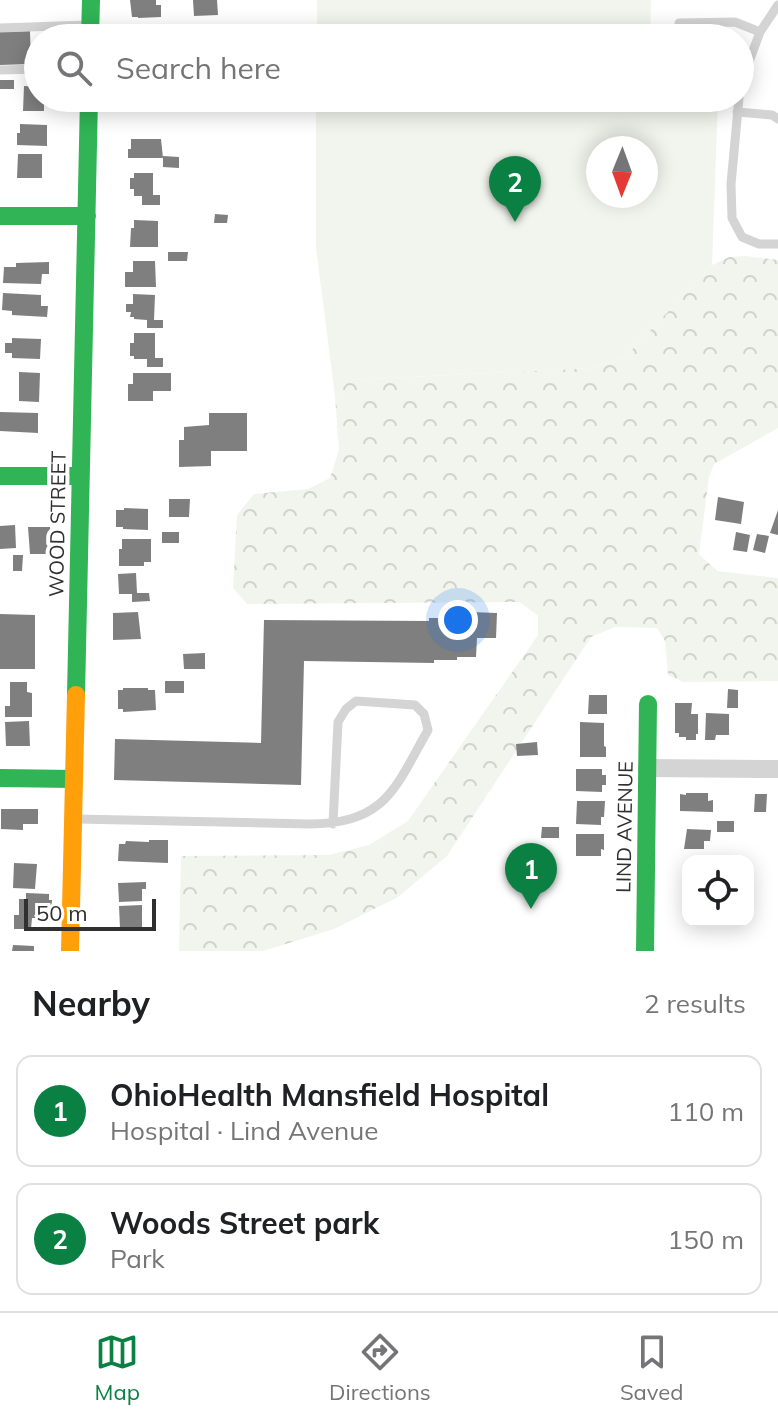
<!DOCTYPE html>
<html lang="en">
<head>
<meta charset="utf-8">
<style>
  body { margin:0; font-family:Mulish,sans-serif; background:#f2f2f2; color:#202124 }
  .controls { position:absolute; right:24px; bottom:24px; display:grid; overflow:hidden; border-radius:16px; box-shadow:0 4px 20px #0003 }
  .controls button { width:72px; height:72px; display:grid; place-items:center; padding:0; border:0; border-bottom:2px solid #e0e0e0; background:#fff; color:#202124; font:40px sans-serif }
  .compass { position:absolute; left:586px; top:136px; width:72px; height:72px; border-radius:50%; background:#fff; box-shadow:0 4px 20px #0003; rotate:181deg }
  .scale { position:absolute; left:24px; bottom:20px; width:132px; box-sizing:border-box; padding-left:8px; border:4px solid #303030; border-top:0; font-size:22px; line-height:28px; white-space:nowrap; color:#303030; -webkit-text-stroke:6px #fff; paint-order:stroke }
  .you { position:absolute; left:458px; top:620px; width:28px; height:28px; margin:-20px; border:6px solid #fff; border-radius:50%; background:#1a73e8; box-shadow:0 0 0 12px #1a73e833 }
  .badge { display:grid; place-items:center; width:52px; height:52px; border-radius:50%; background:#0b8043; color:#fff; font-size:26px; font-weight:700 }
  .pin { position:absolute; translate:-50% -66px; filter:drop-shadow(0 2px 4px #0008) }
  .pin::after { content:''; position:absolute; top:42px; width:28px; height:24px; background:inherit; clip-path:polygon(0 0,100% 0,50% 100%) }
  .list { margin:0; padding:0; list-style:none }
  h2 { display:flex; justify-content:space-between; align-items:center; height:104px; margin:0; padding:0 32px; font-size:34px }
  h2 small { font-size:26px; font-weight:400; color:#757577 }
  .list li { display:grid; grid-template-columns:52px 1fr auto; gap:24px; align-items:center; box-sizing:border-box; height:112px; margin:0 16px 16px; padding:0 16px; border:2px solid #e0e0e0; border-radius:16px }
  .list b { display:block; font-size:30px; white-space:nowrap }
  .list p { margin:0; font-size:26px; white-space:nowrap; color:#757577 }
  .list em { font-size:26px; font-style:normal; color:#757577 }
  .icon { flex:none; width:44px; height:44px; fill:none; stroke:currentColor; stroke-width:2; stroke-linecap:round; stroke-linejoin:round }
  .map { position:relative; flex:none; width:778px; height:951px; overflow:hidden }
  .search { position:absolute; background:#fff; box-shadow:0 4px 20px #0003; left:24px; right:24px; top:24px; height:88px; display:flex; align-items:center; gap:20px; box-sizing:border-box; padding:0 28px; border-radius:44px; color:#757577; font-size:30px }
  .sheet { height:360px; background:#fff }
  nav { display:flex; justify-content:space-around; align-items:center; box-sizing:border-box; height:112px; border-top:2px solid #e0e0e0; background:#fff; font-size:22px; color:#757577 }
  nav a { display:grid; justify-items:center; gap:4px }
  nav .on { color:#0b8043 }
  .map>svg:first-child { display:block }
  .forest { fill:url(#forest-crowns) }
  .park { fill:#f2f5ed; fill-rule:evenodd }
  .building { fill:#7f7f7f }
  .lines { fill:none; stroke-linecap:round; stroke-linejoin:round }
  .lane { stroke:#d4d4d4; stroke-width:9 }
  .street { stroke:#d4d4d4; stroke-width:18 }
  .fast { stroke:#30b455; stroke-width:18 }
  .slow { stroke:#ff9f0a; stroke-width:18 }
  .labels { text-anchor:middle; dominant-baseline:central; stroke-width:8; stroke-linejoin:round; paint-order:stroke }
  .street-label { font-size:20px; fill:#303030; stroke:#fff }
</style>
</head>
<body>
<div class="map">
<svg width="778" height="951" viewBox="0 0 778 951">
  <defs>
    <pattern id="forest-crowns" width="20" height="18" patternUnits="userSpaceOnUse" patternTransform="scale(2)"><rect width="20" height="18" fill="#f2f5ed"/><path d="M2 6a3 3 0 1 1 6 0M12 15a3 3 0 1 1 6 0" fill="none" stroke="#d0d2cc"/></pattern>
  </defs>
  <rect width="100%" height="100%" fill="#fff"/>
  <path class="forest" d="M745,256L778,260V428L714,464L709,477L699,554L717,571L778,578V681L683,682L668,675L665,641L657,628L615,627L591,637L447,856L398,897L334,929L263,951H179L181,856L329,855L369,845L408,821L538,635V616L520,602L247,604L233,588L237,515L254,494L308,489L330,478L339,450L335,396L349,380L591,368L624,358L712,265L729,257Z"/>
  <path class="park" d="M317,0H651L650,38H317Z
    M316,98H718L712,265L624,358L591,368L350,380L335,396L316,248ZM598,148H646V196H598Z"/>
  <path class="building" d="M130,0H156V5H161V17L138,18V17H132Z
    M193,0H217L218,15L194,16Z
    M124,29H169V38H124Z
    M30,31L31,64L0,65V32Z
    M0,80H14V89H0Z
    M24,86L38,87V98H47V104H44V111H23Z
    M139,98H165L166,109L144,110V107H139Z
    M20,124L47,125V146L17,145V133H20Z
    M131,139H161L163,158H128V149H131Z
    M18,154H42V178H17Z
    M163,156L179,157V168L163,167Z
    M134,173H153V195H160V205H142V196H134V189H130V178H134Z
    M215,214L228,215L227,223H214Z
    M134,220L158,221V247H130L131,228H134Z
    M168,252H188L187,261H168Z
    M133,261H155L156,287H125V272H133Z
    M49,262V274H42L41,284L3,283L4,267H16V263Z
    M3,293L41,295V306H48L47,317L12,315V311L2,310Z
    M133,294L155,295L154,320H163V328H147V320L134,319V317H130L131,312H126V304H133Z
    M134,333H155V358H163V367H147V359H134V356H130V343H134Z
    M12,338L41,339L40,359L12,358V353H5V343H12Z
    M19,372L40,373L39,402L19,401Z
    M133,373H171V391H153V401H128V384H133Z
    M0,412L38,413V433L0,431Z
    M209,413H247V451H211V466L179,467V440H184V427L209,425Z
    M718,497L744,502L741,524L715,520Z
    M169,499H190L189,517H169Z
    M124,508L148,509V530L123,529V527H116V510H124Z
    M778,510V535L770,533Z
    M15,525L16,548L0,549V526Z
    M28,527H50V554H30Z
    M162,532H179V543H162Z
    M736,532L750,535L747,552L733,550Z
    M757,534L769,536L765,553L753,550Z
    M122,539H151V562H144V566H119V549H122Z
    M13,555H23L22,571H13Z
    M136,573L137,593H149L150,601L132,602V594H119L118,574Z
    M138,612L141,639L113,640V613Z
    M470,612L497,613L496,638H477L476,657H457V660H434V663L304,661L301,785L114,780L115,739L261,743L264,620L429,621V618H451V615H470Z
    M0,614L35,615V669H0Z
    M205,653V669H184L183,654Z
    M165,681H184V693H165Z
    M10,682H27V692L32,693V717H5V706H10Z
    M123,688H148V690H155L156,710L123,712V709H118V690H123Z
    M728,689L738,690V708H727Z
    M589,695H607V714H588Z
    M675,703H692L691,714H698V734H696V740H686V737H679V733H675Z
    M706,713L729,714V735H716L715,740H705Z
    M29,721L30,746H6L5,722Z
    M580,722L604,723V746L606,747V757H580Z
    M537,742L538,755L517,756L516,744Z
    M576,769H602V775H606V785H602V792L576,791Z
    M686,793H708V801L713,800V812L680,811V794L686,795Z
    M755,794H767L766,812H754Z
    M577,801H605L604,817H601V825L576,824Z
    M1,809H38V824H23V830L1,829Z
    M717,821H734V832H717Z
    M542,827H559V838H541Z
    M687,829L711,830L710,841H704V849H684Z
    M576,834H604V850L601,849V856H576Z
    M149,840H168V863L118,861L119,844H125L126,841L149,842Z
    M14,863L37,864L35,889L13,888Z
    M146,882V889H142V901L119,902L118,883Z
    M26,893L49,894V900H52L51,912H49V918H32L31,929H14V915H19V899H26Z
    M142,905V927L120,928L119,906Z
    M13,945L34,946V951H12Z"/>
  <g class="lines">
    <path class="lane" d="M679,23L735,22L760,32
      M0,28L87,25
      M0,70L38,69
      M740,86L760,32L778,5
      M739,98L731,184L732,218L742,237L759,244H778
      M737,112L772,115L778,119
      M77,819L309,824C386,823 394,790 428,730L424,714L415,705L356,701L346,709L338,722L333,824"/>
    <path class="street" d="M647,768L778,769"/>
    <path class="fast" d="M90,38L91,0
      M0,216H87
      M0,476H80
      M76,695L89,98
      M0,778L74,779
      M645,951L648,704"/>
    <path class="slow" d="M70,951L76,695"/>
  </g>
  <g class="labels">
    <g class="street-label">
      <text transform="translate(57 524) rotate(-89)">WOOD STREET</text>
      <text transform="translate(624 827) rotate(-89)">LIND AVENUE</text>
    </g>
  </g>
</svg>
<div class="controls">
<button><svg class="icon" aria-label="locate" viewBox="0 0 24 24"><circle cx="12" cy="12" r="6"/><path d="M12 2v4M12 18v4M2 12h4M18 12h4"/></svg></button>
</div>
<svg class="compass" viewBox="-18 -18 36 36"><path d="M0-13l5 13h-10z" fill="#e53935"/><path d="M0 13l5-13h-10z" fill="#757577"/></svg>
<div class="scale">50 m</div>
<div class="you"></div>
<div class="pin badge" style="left:531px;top:909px">1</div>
<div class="pin badge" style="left:515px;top:222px">2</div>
<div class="search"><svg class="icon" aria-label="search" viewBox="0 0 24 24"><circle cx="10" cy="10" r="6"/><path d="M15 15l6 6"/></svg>Search here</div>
</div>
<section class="sheet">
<h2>Nearby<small>2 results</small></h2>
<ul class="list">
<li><span class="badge">1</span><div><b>OhioHealth Mansfield Hospital</b><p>Hospital · Lind Avenue</p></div><em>110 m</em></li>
<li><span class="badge">2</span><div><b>Woods Street park</b><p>Park</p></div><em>150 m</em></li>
</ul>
</section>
<nav>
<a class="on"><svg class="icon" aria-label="map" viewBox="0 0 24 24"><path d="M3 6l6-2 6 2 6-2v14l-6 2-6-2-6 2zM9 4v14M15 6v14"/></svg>Map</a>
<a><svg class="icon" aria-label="directions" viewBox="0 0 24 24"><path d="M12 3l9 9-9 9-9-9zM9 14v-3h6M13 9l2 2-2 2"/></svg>Directions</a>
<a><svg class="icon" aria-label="saved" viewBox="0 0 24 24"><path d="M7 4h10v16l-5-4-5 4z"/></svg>Saved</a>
</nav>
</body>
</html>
